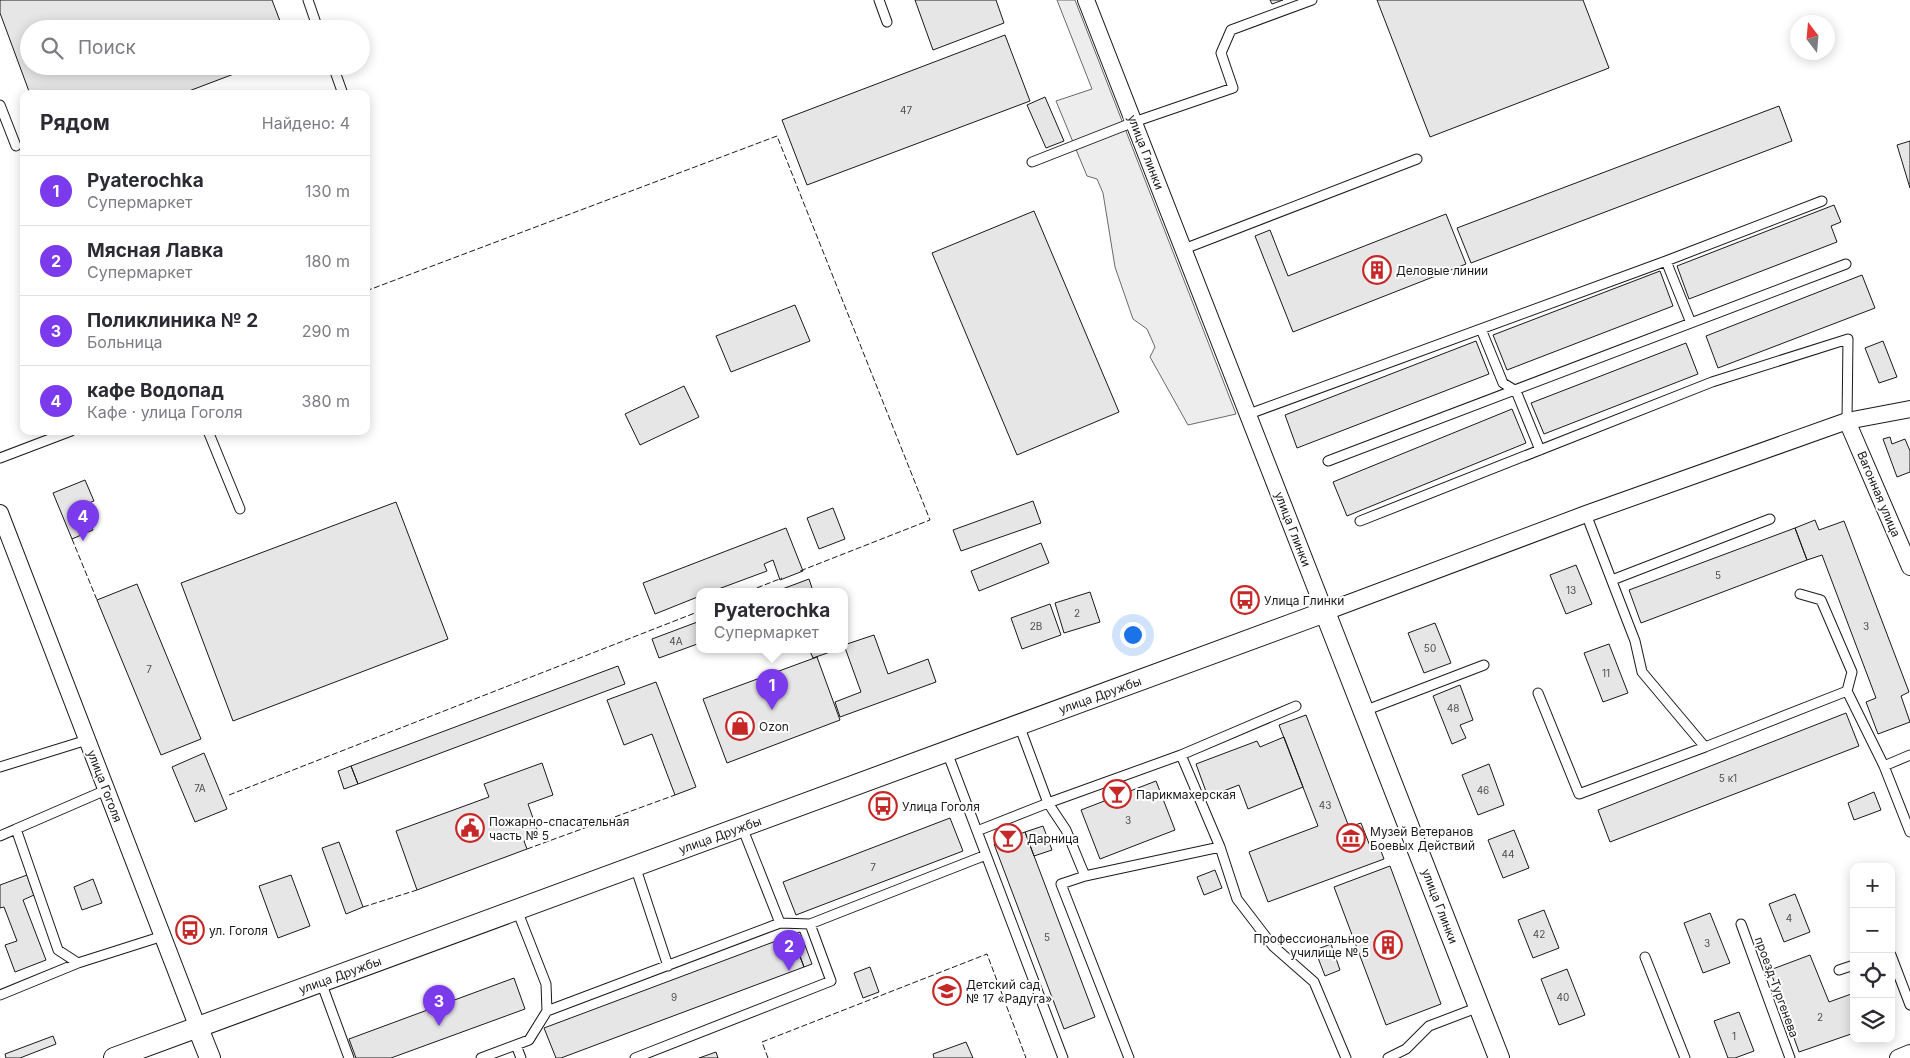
<!DOCTYPE html>
<html lang="ru">
<head>
<meta charset="utf-8">
<style>
  body { margin:0; font-family:Inter,sans-serif; background:#f7f7f7; color:#2b2b33 }
  .controls { position:absolute; right:15px; bottom:15px; display:grid; overflow:hidden; border-radius:10px; box-shadow:0 2px 12px #0003 }
  .controls button { width:45px; height:45px; display:grid; place-items:center; padding:0; border:0; border-bottom:1px solid #e1e1e2; background:#fff; color:#2b2b33; font:25px sans-serif }
  .compass { position:absolute; left:1790px; top:15px; width:45px; height:45px; border-radius:50%; background:#fff; box-shadow:0 2px 12px #0003; rotate:344deg }
  .you { position:absolute; left:1132px; top:634px; width:18px; height:18px; margin:-12px; border:4px solid #fff; border-radius:50%; background:#1a73e8; box-shadow:0 0 0 8px #1a73e833 }
  .badge { display:grid; place-items:center; width:32px; height:32px; border-radius:50%; background:#7c3aed; color:#fff; font-size:16px; font-weight:700 }
  .pin { position:absolute; translate:-50% -41px; filter:drop-shadow(0 1px 2px #0008) }
  .pin::after { content:''; position:absolute; top:26px; width:18px; height:15px; background:inherit; clip-path:polygon(0 0,100% 0,50% 100%) }
  .popup { position:absolute; left:696px; top:588px; width:152px; height:65px; box-sizing:border-box; display:grid; place-content:center; border-radius:10px; background:#fff; filter:drop-shadow(0 1px 4px #0005); font-size:16px; white-space:nowrap; color:#7c7c81 }
  .popup b { font-size:19px; color:#2b2b33 }
  .popup::after { content:''; position:absolute; left:50%; top:100%; margin-left:-10px; border:10px solid transparent; border-top-color:#fff }
  .list { margin:0; padding:0; list-style:none }
  h2 { display:flex; justify-content:space-between; align-items:center; height:65px; margin:0; padding:0 20px; font-size:21px }
  h2 small { font-size:16px; font-weight:400; color:#7c7c81 }
  .list li { display:grid; grid-template-columns:32px 1fr auto; gap:15px; align-items:center; box-sizing:border-box; height:70px; padding:0 20px; border-top:1px solid #e1e1e2 }
  .list b { display:block; font-size:19px; white-space:nowrap }
  .list p { margin:0; font-size:16px; white-space:nowrap; color:#7c7c81 }
  .list em { font-size:16px; font-style:normal; color:#7c7c81 }
  .icon { flex:none; width:28px; height:28px; fill:none; stroke:currentColor; stroke-width:2; stroke-linecap:round; stroke-linejoin:round }
  .map { position:relative; flex:none; width:1910px; height:1058px; overflow:hidden }
  .search { position:absolute; background:#fff; box-shadow:0 2px 12px #0003; left:20px; top:20px; width:350px; height:55px; display:flex; align-items:center; gap:12px; box-sizing:border-box; padding:0 18px; border-radius:28px; color:#7c7c81; font-size:19px }
  .panel { position:absolute; background:#fff; box-shadow:0 2px 12px #0003; left:20px; top:90px; width:350px; height:345px; border-radius:10px }
  .map>svg:first-child { display:block }
  .parking { fill:#ededed; stroke:#6a6a6a }
  .building { fill:#e6e6e6; stroke:#1a1a1a }
  .lines { fill:none; stroke-linecap:round; stroke-linejoin:round }
  .service-casing { stroke:#1a1a1a; stroke-width:11 }
  .minor-casing { stroke:#1a1a1a; stroke-width:18 }
  .tertiary-casing { stroke:#1a1a1a; stroke-width:22 }
  .service { stroke:#fff; stroke-width:9 }
  .minor { stroke:#fff; stroke-width:16 }
  .tertiary { stroke:#fff; stroke-width:20 }
  .fence { stroke:#1a1a1a; stroke-width:1; stroke-dasharray:6 2.5; stroke-linecap:butt }
  .labels { text-anchor:middle; dominant-baseline:central; stroke-width:4; stroke-linejoin:round; paint-order:stroke }
  .number-label { font-size:10px; fill:#4d4d4d }
  .street-label { font-size:12px; fill:#1a1a1a; stroke:#fff }
  .poi-label { font-size:12px; fill:#1a1a1a; stroke:#fff; text-anchor:start }
</style>
</head>
<body>
<div class="map">
<svg width="1910" height="1058" viewBox="0 0 1910 1058">
  <rect width="100%" height="100%" fill="#fff"/>
  <path class="parking" d="M1057,0H1075L1236,414L1188,425L1150,357L1155,347L1147,329L1133,319L1115,267L1103,193L1097,179L1087,176L1056,101L1092,89Z"/>
  <path class="building" d="M0,0H272L283,29H29V66H255L181,94H30L0,13Z
    M915,0H996L1004,23L933,50Z
    M1270,0H1283L1272,4Z
    M1377,0H1583L1609,68L1430,137Z
    M1005,35L1030,101L807,185L782,120Z
    M1045,97L1064,141L1046,148L1027,105Z
    M1779,106L1792,141L1471,263L1457,228Z
    M1910,141V188L1897,145Z
    M1834,205L1841,222L1831,226L1837,242L1689,299L1677,266Z
    M1034,211L1119,412L1017,455L932,253Z
    M1446,214L1466,264L1293,332L1255,236L1270,230L1288,276Z
    M1660,271L1673,306L1507,370L1493,335Z
    M1862,275L1875,308L1718,368L1706,336Z
    M795,305L810,341L731,372L716,336Z
    M1476,341L1489,374L1297,448L1285,415Z
    M1883,341L1897,377L1879,383L1865,348Z
    M1686,343L1698,374L1544,434L1531,403Z
    M684,386L699,417L640,445L625,414Z
    M1512,409L1526,443L1347,516L1333,482Z
    M1890,437L1892,444L1905,439L1910,451V472L1897,477L1883,439Z
    M85,480L94,501L83,505L93,530L72,539L53,493Z
    M1033,501L1041,523L961,551L953,530Z
    M396,502L448,639L233,721L181,583Z
    M833,508L845,539L819,549L807,518Z
    M1815,520L1819,530L1844,521L1909,692L1901,696L1910,722L1878,734L1866,702L1876,698L1822,555L1807,560L1795,528Z
    M786,528L803,571L780,580L773,560L764,564L767,571L713,591H700V596L655,614L643,583Z
    M1795,528L1807,560L1641,623L1629,590Z
    M1041,543L1049,563L979,591L971,571Z
    M1576,565L1592,604L1566,614L1550,575Z
    M809,579L813,591H777Z
    M137,584L201,739L161,755L97,600Z
    M1090,592L1100,622L1064,633L1055,603Z
    M1050,604L1061,635L1022,649L1011,618Z
    M700,621V643L659,658L652,639Z
    M1435,623L1451,663L1424,673L1408,633Z
    M874,635L888,674L928,659L936,682L840,717L835,702L861,692L844,645Z
    M1609,644L1628,693L1603,702L1584,653Z
    M809,649H835L836,650L813,658Z
    M817,657L840,720L727,763L703,699Z
    M618,666L625,684L358,784L351,766Z
    M656,682L696,787L675,795L652,734L624,745L607,700Z
    M1460,685L1473,720L1460,725L1466,738L1452,744L1433,696Z
    M1846,713L1859,746L1610,842L1598,810Z
    M1306,715L1349,827L1361,823L1370,846L1378,843L1384,859L1268,902L1249,852L1318,826L1279,725Z
    M1284,737L1303,787L1248,809L1239,785L1208,797L1196,764L1257,741L1260,747Z
    M204,753L227,809L195,822L172,767Z
    M542,763L553,795L528,804L539,835L524,841L527,849L417,890L396,831L489,797L484,784Z
    M1489,764L1504,805L1478,815L1462,775Z
    M351,766L358,784L344,789L338,771Z
    M1156,781L1175,830L1100,859L1081,810Z
    M1874,792L1881,810L1854,820L1848,803Z
    M950,818L963,851L796,915L783,882Z
    M1043,826L1052,850L1034,856L1025,832Z
    M1514,830L1529,868L1503,878L1488,840Z
    M1025,832L1095,1017L1064,1029L994,844Z
    M339,842L363,907L346,914L322,848Z
    M1390,866L1441,1004L1386,1025L1334,887Z
    M1215,870L1222,888L1204,895L1197,877Z
    M27,875L34,895L23,900L46,960L15,972L5,945L17,941L4,907L0,908V885Z
    M291,875L310,926L278,938L259,886Z
    M93,879L102,903L82,910L74,887Z
    M1795,894L1810,932L1784,942L1769,904Z
    M1544,910L1559,948L1533,958L1518,920Z
    M1710,913L1730,963L1703,973L1684,923Z
    M800,932L812,964L804,967L792,935Z
    M792,935L804,967L561,1058H556L544,1028Z
    M1331,944L1340,970L1325,976L1315,950Z
    M1810,955L1829,1002L1854,993V1033L1799,1052L1770,970Z
    M870,967L879,992L863,998L854,973Z
    M1567,969L1585,1015L1559,1025L1541,979Z
    M514,978L525,1009L391,1058H356L349,1039Z
    M1739,1012L1754,1051L1735,1058H1728L1714,1021Z
    M53,1036L56,1044L20,1058H6L5,1054Z
    M966,1042L973,1058H934L933,1054Z
    M716,1052L718,1058H699Z"/>
  <g class="lines">
    <defs>
      <path id="service" d="M308,0L318,29
        M879,0L887,22
        M333,66L343,94
        M0,105L16,146
        M1032,162L1134,122L1233,88L1221,53L1231,30L1312,0
        M1184,249L1417,159
        M1666,261L1691,323
        M1481,329L1503,383L1516,391L1540,450
        M1249,414L1666,261L1822,201
        M208,431L240,509
        M0,458L71,431
        M1328,461L1846,264
        M1586,514L1635,641L1642,672L1705,747L1847,691
        M1360,521L1712,382L1848,339L1847,421
        M1612,580L1770,519
        M1800,594L1821,600L1852,672L1847,691L1884,766L1910,755
        M1538,693L1579,794L1705,747
        M1364,711L1484,665
        M1019,725L1048,803L1066,830L1085,876L1061,884L1129,1058
        M947,752L1063,1058
        M1181,755L1220,847L1237,899L1273,946L1314,982L1346,1058
        M1884,766L1910,832
        M0,767L87,740
        M106,790L16,829L58,950L78,963L163,936
        M977,831L1048,803L1181,755L1296,706
        M0,836L16,829
        M635,866L668,966
        M1085,876L1220,847
        M780,923L810,924L986,855
        M1741,924L1790,1058
        M1891,955L1910,1005
        M1645,957L1685,1058
        M1839,970L1854,965
        M321,982L349,1058
        M0,995L78,963
        M547,1011L780,923L742,827
        M516,1045L521,1058
        M481,1058L529,1040L547,1011L546,984L517,910
        M635,1058L831,981L810,924
        M1388,1058L1406,1049L1429,1026L1479,1007"/>
      <path id="minor" d="M1086,0L1325,612L1586,514L1847,421L1910,409
        M1847,421L1910,567
        M0,513L198,1028
        M1898,1058L1910,1053"/>
      <path id="tertiary" d="M198,1028L210,1058
        M114,1058L1325,612L1499,1058"/>
    </defs>
    <use href="#service" class="service-casing"/>
    <use href="#minor" class="minor-casing"/>
    <use href="#tertiary" class="tertiary-casing"/>
    <use href="#service" class="service"/>
    <use href="#minor" class="minor"/>
    <use href="#tertiary" class="tertiary"/>
    <path class="fence" d="M366,291L777,136L930,520L800,571
      M72,539L97,600
      M749,591L782,578
      M229,795L700,611
      M527,849L675,795
      M363,907L417,890
      M768,1058L762,1042L987,954L1026,1058"/>
  </g>
  <defs>
    <symbol id="building-ring" viewBox="-11 -11 22 22"><circle r="9.5" fill="#fff" stroke="#c62828" stroke-width="1.5"/><path d="M-4-6H4V6H1V3H-1V6H-4ZM-2.5-4.3h1.7v1.8h-1.7ZM.8-4.3h1.7v1.8H.8ZM-2.5-1h1.7V.8h-1.7ZM.8-1h1.7V.8H.8Z" fill="#c62828"/></symbol>
    <symbol id="bus-ring" viewBox="-11 -11 22 22"><circle r="9.5" fill="#fff" stroke="#c62828" stroke-width="1.5"/><path d="M-5-6H5V4H4V6H2V4H-2V6H-4V4H-5ZM-3.5-4V0h7V-4ZM-3.5 1.2v1.5H-2V1.2ZM2 1.2v1.5H3.5V1.2Z" fill="#c62828"/></symbol>
    <symbol id="shop-ring" viewBox="-11 -11 22 22"><circle r="9.5" fill="#fff" stroke="#c62828" stroke-width="1.5"/><path d="M-5-2.5h2.3a2.7 3.5 0 0 1 5.4 0H5L5.5 6h-11ZM-1.5-2.5h3a1.5 2.3 0 0 0-3 0Z" fill="#c62828"/></symbol>
    <symbol id="bar-ring" viewBox="-11 -11 22 22"><circle r="9.5" fill="#fff" stroke="#c62828" stroke-width="1.5"/><path d="M-6-5H6L.8 .8V4.5H3.5V6h-7V4.5H-.8V.8Z" fill="#c62828"/></symbol>
    <symbol id="civic-ring" viewBox="-11 -11 22 22"><circle r="9.5" fill="#fff" stroke="#c62828" stroke-width="1.5"/><path d="M-.6-6.5H3V-4.5H.6V-3L4-1V1h2V6H-6V1h2V-1L-.6-3ZM-1.2 2.5V6h2.4V2.5Z" fill="#c62828"/></symbol>
    <symbol id="museum-ring" viewBox="-11 -11 22 22"><circle r="9.5" fill="#fff" stroke="#c62828" stroke-width="1.5"/><path d="M0-6L6-3V-2H-6V-3ZM-5-1h2V3h-2ZM-1-1h2V3h-2ZM3-1h2V3H3ZM-6 4H6V6H-6Z" fill="#c62828"/></symbol>
    <symbol id="school-ring" viewBox="-11 -11 22 22"><circle r="9.5" fill="#fff" stroke="#c62828" stroke-width="1.5"/><path d="M0-5L7-2L0 1L-7-2ZM-4 1L0 2.5L4 1V4Q0 6-4 4Z" fill="#c62828"/></symbol>
  </defs>
  <g fill-rule="evenodd">
    <use href="#building-ring" x="1361" y="254" width="32" height="32"/>
    <use href="#bus-ring" x="1229" y="584" width="32" height="32"/>
    <use href="#shop-ring" x="724" y="710" width="32" height="32"/>
    <use href="#bar-ring" x="1101" y="778" width="32" height="32"/>
    <use href="#bus-ring" x="867" y="790" width="32" height="32"/>
    <use href="#civic-ring" x="454" y="812" width="32" height="32"/>
    <use href="#bar-ring" x="992" y="822" width="32" height="32"/>
    <use href="#museum-ring" x="1335" y="822" width="32" height="32"/>
    <use href="#bus-ring" x="174" y="914" width="32" height="32"/>
    <use href="#building-ring" x="1372" y="929" width="32" height="32"/>
    <use href="#school-ring" x="931" y="975" width="32" height="32"/>
  </g>
  <g class="labels">
    <g class="number-label">
      <text x="906" y="110">47</text>
      <text x="1718" y="575">5</text>
      <text x="1571" y="590">13</text>
      <text x="1077" y="613">2</text>
      <text x="1036" y="626">2В</text>
      <text x="1866" y="626">3</text>
      <text x="676" y="641">4А</text>
      <text x="1430" y="648">50</text>
      <text x="149" y="669">7</text>
      <text x="1606" y="673">11</text>
      <text x="1453" y="708">48</text>
      <text x="1728" y="778">5 к1</text>
      <text x="200" y="788">7А</text>
      <text x="1483" y="790">46</text>
      <text x="1325" y="805">43</text>
      <text x="1128" y="820">3</text>
      <text x="1508" y="854">44</text>
      <text x="873" y="867">7</text>
      <text x="1789" y="918">4</text>
      <text x="1539" y="934">42</text>
      <text x="1047" y="937">5</text>
      <text x="1707" y="943">3</text>
      <text x="674" y="997">9</text>
      <text x="1563" y="997">40</text>
      <text x="1820" y="1017">2</text>
      <text x="1734" y="1036">1</text>
    </g>
    <g class="street-label">
      <text transform="translate(1146 152) rotate(69)">улица Глинки</text>
      <text transform="translate(1879 494) rotate(67)">Вагонная улица</text>
      <text transform="translate(1293 529) rotate(69)">улица Глинки</text>
      <text transform="translate(1100 695) rotate(-20)">улица Дружбы</text>
      <text transform="translate(105 786) rotate(69)">улица Гоголя</text>
      <text transform="translate(720 835) rotate(-20)">улица Дружбы</text>
      <text transform="translate(1440 906) rotate(69)">улица Глинки</text>
      <text transform="translate(340 975) rotate(-20)">улица Дружбы</text>
      <text transform="translate(1777 987) rotate(70)">проезд Тургенева</text>
    </g>
    <g class="poi-label">
      <text x="1396" y="270">Деловые линии</text>
      <text x="1264" y="600">Улица Глинки</text>
      <text x="759" y="726">Ozon</text>
      <text x="1136" y="794">Парикмахерская</text>
      <text x="902" y="806">Улица Гоголя</text>
      <text x="489" y="821">Пожарно-спасательная<tspan x="489" dy="14">часть № 5</tspan></text>
      <text x="1370" y="831">Музей Ветеранов<tspan x="1370" dy="14">Боевых Действий</tspan></text>
      <text x="1027" y="838">Дарница</text>
      <text x="209" y="930">ул. Гоголя</text>
      <text x="1369" y="938" text-anchor="end">Профессиональное<tspan x="1369" dy="14">училище № 5</tspan></text>
      <text x="966" y="984">Детский сад<tspan x="966" dy="14">№ 17 «Радуга»</tspan></text>
    </g>
  </g>
</svg>
<div class="controls">
<button>+</button>
<button>−</button>
<button><svg class="icon" aria-label="locate" viewBox="0 0 24 24"><circle cx="12" cy="12" r="6"/><path d="M12 2v4M12 18v4M2 12h4M18 12h4"/></svg></button>
<button><svg class="icon" aria-label="layers" viewBox="0 0 24 24"><path d="M12 4l9 5-9 5-9-5zM3 14l9 5 9-5"/></svg></button>
</div>
<svg class="compass" viewBox="-18 -18 36 36"><path d="M0-13l5 13h-10z" fill="#e53935"/><path d="M0 13l5-13h-10z" fill="#7c7c81"/></svg>
<div class="you"></div>
<div class="pin badge" style="left:772px;top:710px">1</div>
<div class="popup"><b>Pyaterochka</b>Супермаркет</div>
<div class="pin badge" style="left:789px;top:971px">2</div>
<div class="pin badge" style="left:439px;top:1026px">3</div>
<div class="pin badge" style="left:83px;top:541px">4</div>
<div class="search"><svg class="icon" aria-label="search" viewBox="0 0 24 24"><circle cx="10" cy="10" r="6"/><path d="M15 15l6 6"/></svg>Поиск</div>
<section class="panel">
<h2>Рядом<small>Найдено: 4</small></h2>
<ul class="list">
<li><span class="badge">1</span><div><b>Pyaterochka</b><p>Супермаркет</p></div><em>130 m</em></li>
<li><span class="badge">2</span><div><b>Мясная Лавка</b><p>Супермаркет</p></div><em>180 m</em></li>
<li><span class="badge">3</span><div><b>Поликлиника № 2</b><p>Больница</p></div><em>290 m</em></li>
<li><span class="badge">4</span><div><b>кафе Водопад</b><p>Кафе · улица Гоголя</p></div><em>380 m</em></li>
</ul>
</section>
</div>
</body>
</html>
